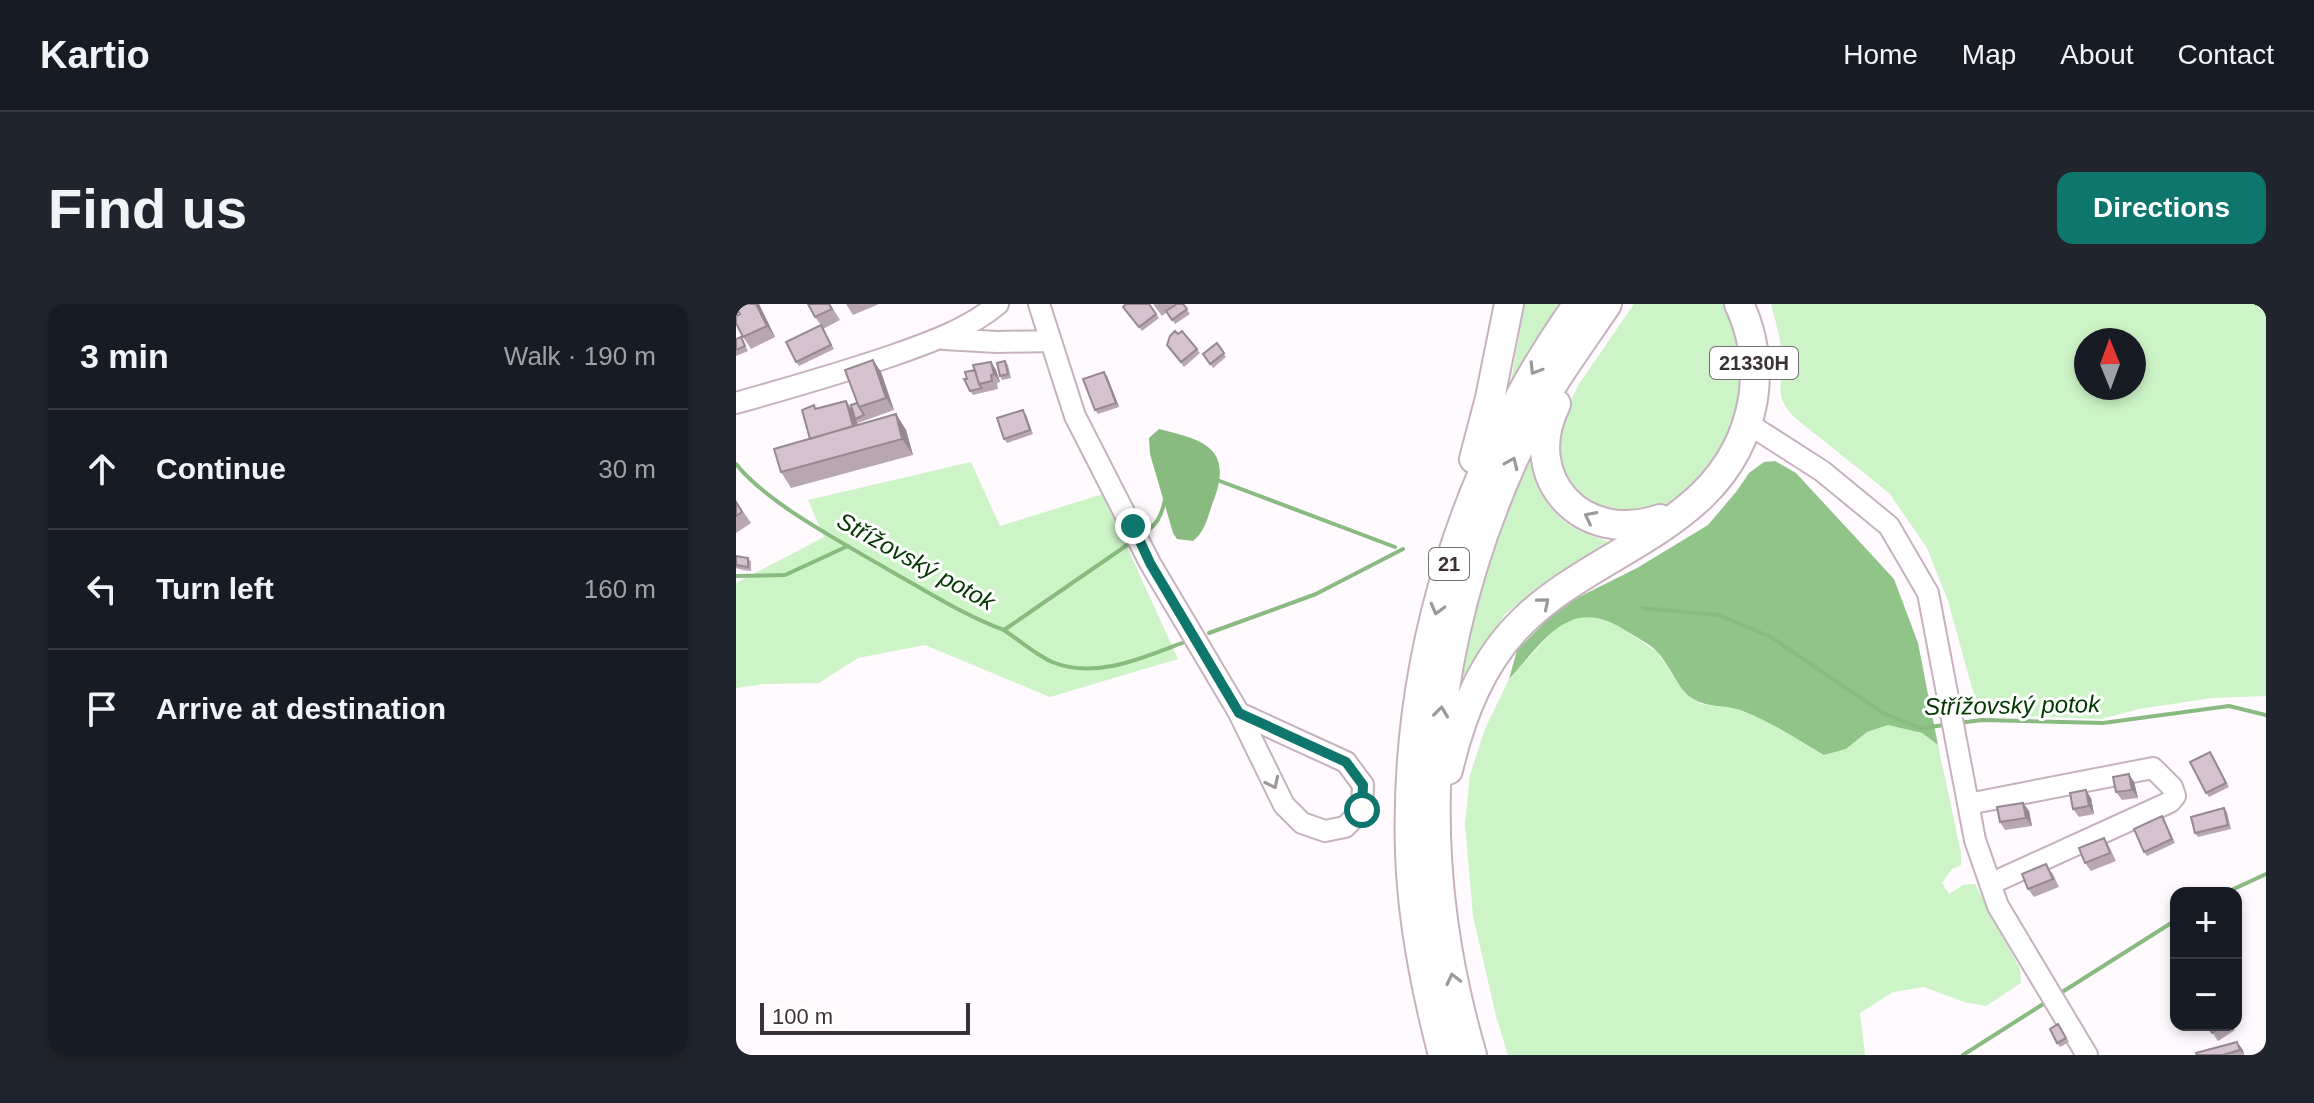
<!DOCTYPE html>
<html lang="en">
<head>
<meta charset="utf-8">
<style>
  body { margin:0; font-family:Arial,sans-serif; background:#20242c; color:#f1f3f6 }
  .controls { position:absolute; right:24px; bottom:24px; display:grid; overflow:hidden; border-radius:16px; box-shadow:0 4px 12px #0003 }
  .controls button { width:72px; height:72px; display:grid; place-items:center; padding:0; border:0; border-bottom:2px solid #363941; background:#171b24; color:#f1f3f6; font:40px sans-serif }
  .compass { position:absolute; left:1338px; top:24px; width:72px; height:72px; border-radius:50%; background:#171b24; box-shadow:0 4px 12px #0003; rotate:359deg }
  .scale { position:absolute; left:24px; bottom:20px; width:210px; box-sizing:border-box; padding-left:8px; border:4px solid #3a3237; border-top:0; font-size:22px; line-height:28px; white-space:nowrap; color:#3a3237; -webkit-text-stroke:6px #fff; paint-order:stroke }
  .stop { position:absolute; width:24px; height:24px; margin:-18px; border:6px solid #0f766e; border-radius:50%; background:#fff }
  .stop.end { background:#0f766e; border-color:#fff; box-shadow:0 2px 8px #0008 }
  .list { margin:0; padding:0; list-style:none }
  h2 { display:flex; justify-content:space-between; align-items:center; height:104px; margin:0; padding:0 32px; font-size:34px }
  h2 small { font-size:26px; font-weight:400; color:#9ea1a6 }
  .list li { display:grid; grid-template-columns:52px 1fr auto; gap:24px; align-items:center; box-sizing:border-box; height:120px; padding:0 32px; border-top:2px solid #363941 }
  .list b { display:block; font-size:30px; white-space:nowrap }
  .list em { font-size:26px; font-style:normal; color:#9ea1a6 }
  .icon { flex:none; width:44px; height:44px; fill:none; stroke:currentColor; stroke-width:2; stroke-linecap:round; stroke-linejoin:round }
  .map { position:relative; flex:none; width:1530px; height:751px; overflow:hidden; border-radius:16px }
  header { display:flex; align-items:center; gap:48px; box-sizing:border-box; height:112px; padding:0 40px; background:#171b24; border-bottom:2px solid #363941 }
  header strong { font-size:38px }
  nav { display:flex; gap:44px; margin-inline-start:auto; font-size:28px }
  .intro { display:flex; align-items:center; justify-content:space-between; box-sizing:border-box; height:192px; padding:0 48px }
  h1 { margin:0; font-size:56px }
  .button { padding:20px 36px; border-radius:16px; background:#0f766e; color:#fff; font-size:28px; font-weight:700 }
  main { display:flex; gap:48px; padding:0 48px }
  aside { flex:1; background:#171b24; border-radius:16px; box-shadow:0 4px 12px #0003 }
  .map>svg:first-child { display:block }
  .green { fill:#cdf4c6; fill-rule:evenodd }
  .forest { fill:#91c489 }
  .water { fill:#89bb81 }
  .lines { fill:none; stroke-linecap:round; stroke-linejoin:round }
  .stream { stroke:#89bb81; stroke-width:4 }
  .minor-casing { stroke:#c6b2be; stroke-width:24 }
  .highway-casing { stroke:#c6b2be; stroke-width:32 }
  .minor { stroke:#fff; stroke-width:20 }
  .highway { stroke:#fff; stroke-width:28 }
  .wall { fill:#b8a7b1 }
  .shaded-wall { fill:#968890 }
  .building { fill:#d6c2ce; stroke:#968890; stroke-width:2 }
  .oneway { stroke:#9c989b }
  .route { stroke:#0f766e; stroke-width:10 }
  .labels { text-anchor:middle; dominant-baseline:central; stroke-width:6; stroke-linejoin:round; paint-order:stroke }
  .shield { fill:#fff; stroke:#757073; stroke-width:2 }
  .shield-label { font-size:20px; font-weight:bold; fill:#3a3237 }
  .water-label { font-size:24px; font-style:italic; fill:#023800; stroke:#fff }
</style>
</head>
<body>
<header>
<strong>Kartio</strong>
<nav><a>Home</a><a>Map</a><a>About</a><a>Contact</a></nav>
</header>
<div class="intro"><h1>Find us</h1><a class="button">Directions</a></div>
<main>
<aside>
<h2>3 min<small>Walk · 190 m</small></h2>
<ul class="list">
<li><svg class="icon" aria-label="ahead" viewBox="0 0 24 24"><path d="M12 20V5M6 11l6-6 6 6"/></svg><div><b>Continue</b></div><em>30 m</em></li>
<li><svg class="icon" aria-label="left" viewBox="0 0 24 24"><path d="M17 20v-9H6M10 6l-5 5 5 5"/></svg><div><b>Turn left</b></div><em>160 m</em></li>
<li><svg class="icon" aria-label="arrive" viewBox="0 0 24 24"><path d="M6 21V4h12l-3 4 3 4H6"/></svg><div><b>Arrive at destination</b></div></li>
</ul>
</aside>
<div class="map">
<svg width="1530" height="751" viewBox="0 0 1530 751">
  <rect width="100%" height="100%" fill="#fefafd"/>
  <path class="green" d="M789,0H822L774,82Z
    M898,0H991L1003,34L1006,85L987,147L946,194L916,205L891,211L865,207L830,178L821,141L826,113L843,80Z
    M1035,0H1530V392L1476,394L1403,405L1365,415L1269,411L1241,402L1212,297L1191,244L1153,189L1058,113C1038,91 1046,85 1046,59C1046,39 1040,19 1035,0ZM1350,36H1398V84H1350Z
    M796,145C802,200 821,224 875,238L868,246L826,266L769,310L745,347L718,404L742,283L761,222Z
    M235,158L264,222L367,190L442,355L314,393L189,341L122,354L83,379L28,380L0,384V279L88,233L72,196Z
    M852,311L878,319L921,348L950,391L965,400L1004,405L1031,417L1088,451L1110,445L1131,428L1152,421L1186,429L1202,441L1225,549V561L1216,565L1206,579L1213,590L1227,581L1239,580L1284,665L1285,679L1250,702L1228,698L1188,683L1157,688L1124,709L1129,751H772L760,712L737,612L729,520L734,471L749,425L773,375L818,326L831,316Z"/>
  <path class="forest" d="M1039,157L1060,169L1158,275L1182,339L1202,441L1186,429L1152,421L1131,428L1110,445L1088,451C1062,436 1036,418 1007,407C990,400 971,405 954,393C944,387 932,359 922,349C915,340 901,334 892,328C834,289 810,335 773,375L781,346L825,302L901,264L972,221L1000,188L1013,169L1028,158Z"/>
  <path class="water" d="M423,125C468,136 498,144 477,198C472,212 469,228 457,237L441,235L437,229L414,150L413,134Z"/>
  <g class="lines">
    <path class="stream" d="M0,160C34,202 111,241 158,269C194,289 229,312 268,326L397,237
      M481,176L659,243
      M407,230C421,221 426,211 429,195
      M0,272L49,271L112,242
      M907,304L983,311L1035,333L1147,409L1184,424L1209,421
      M268,326C283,336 300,351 316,358C361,376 409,353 451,337
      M473,329L580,290L667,245
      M1222,419L1246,416L1367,419L1493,402L1530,411
      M1489,589L1530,570
      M1323,690L1440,616
      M1227,751L1312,697"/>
    <defs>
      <path id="minor" d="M303,0L339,112L414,259L503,409L548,501L566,519L589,527L609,523L626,506L627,481L610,458L503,409
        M208,35L261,38L314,37
        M0,99C53,84 106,69 158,51C195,38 232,25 262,0
        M1011,119L1086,167L1153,222L1192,289L1239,536L1262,602L1351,751
        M1232,500L1417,464L1436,483L1439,492L1434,498L1254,580"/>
      <path id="highway" d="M820,100C783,174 846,242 924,215
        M738,155L754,94L773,0
        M712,466C725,411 746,356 788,316C867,240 996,221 1017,95C1022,63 1017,29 1003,0
        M707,751C690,686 676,616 674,548C668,352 729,159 842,0
        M736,751C672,534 693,325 793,122C814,80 844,40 871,0"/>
    </defs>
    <use href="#minor" class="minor-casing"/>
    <use href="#highway" class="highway-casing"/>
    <use href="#minor" class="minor"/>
    <use href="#highway" class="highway"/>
  </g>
  <path class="wall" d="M23,0L39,33L15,45L7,33L4,10Z
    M94,0L104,16L87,25L98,45L63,62L60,58L85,21L79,13Z
    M110,0H143L117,11Z
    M413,0L423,14L406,27L387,3Z
    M417,0H447L454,10L439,20L431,8L426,12Z
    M446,27L464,49L448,63L431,41Z
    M0,35L7,37L12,47L0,52Z
    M481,39L490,53L477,64L467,50Z
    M137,56L145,68L158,106L122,119L121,118L122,121L160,110L170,126L177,151L55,184L45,168L74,135L81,104L110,97L116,105L121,99Z
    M269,57L272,61L275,74L266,76L264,72Z
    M255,58L260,66L264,78L261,79L262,85L237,91L234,87L231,75L239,66Z
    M371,72L383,103L362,110L359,106Z
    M290,110L297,130L271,139L268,135Z
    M0,197L15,219L0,229Z
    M0,252L12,254L15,258V267L7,266L0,264Z
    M1477,452L1493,483L1473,493L1470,489Z
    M1393,470L1398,478L1402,494L1386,496L1380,488Z
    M1355,494L1358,510L1343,513L1337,505Z
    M1287,499L1293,507L1296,522L1269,526L1264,518Z
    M1488,504L1491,508L1495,525L1462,533L1459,529Z
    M1426,512L1439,539L1411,552L1408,548Z
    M1368,534L1373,542L1380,557L1355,567L1349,559Z
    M1316,568L1323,583L1298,593L1292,585Z
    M1322,720L1333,738L1324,743L1321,739Z
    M1471,721H1496L1499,726L1482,737Z
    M1507,746L1508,751H1461Z"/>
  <path class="shaded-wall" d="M20,0H23L39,33L31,22Z
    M137,56L145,68L158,106L150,94Z
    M255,58L260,66L264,78L258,70Z
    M368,68L371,72L383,103L380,99Z
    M110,97L118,109L119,115L121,118L126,138L118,126Z
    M160,110L170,126L177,151L166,135Z
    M1393,470L1398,478L1402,494L1396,486Z
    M1350,486L1355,494L1358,510L1353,502Z
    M1287,499L1293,507L1296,522L1290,514Z
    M1501,738L1507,746L1508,751L1504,746Z"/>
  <path class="building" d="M0,0H20L31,22L7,33L0,19V12L4,10L0,3Z
    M72,0H93L96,5L79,13Z
    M390,0H413L420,10L403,23L387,3Z
    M441,0H447L451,5L436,16L430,7Z
    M85,21L95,41L60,58L50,38Z
    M439,27L442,30L446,27L461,45L445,58L431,41L434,32Z
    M5,33L9,42L0,46V35Z
    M481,39L488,49L474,60L467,50Z
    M137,56L150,94L123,103L109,66Z
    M269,57L272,70L264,72L261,59Z
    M255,58L258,70L255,71L256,77L243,80L237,61Z
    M239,66L243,80L246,84L234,87L228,75H231L229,68Z
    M368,68L380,99L359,106L347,75Z
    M110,97L117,122L74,135L66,106L78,101L79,105Z
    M121,99L128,111L119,115L115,101Z
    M287,106L294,126L268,135L261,114Z
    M160,110L166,135L45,168L38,145Z
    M0,198L6,208L0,212Z
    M0,252L12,254V263L0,261Z
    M1474,448L1490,479L1470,489L1454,458Z
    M1393,470L1396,486L1380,488L1377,473Z
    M1350,486L1353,502L1337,505L1334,489Z
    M1287,499L1290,514L1264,518L1261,503Z
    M1488,504L1492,521L1459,529L1455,513Z
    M1426,512L1436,535L1408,548L1398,525Z
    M1368,534L1374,549L1349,559L1343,544Z
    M1310,560L1317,575L1292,585L1286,570Z
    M1322,720L1330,734L1321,739L1314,725Z
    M1471,721H1489L1476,729Z
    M1501,738L1504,746L1487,751H1461L1460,749Z"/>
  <defs><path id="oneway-chevron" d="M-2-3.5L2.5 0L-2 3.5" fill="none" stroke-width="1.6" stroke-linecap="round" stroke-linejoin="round" transform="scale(2)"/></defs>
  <g class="oneway">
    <use href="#oneway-chevron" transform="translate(799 65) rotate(122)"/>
    <use href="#oneway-chevron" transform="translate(776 159) rotate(-66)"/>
    <use href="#oneway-chevron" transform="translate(854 213) rotate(-153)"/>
    <use href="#oneway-chevron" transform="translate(808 299) rotate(-40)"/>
    <use href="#oneway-chevron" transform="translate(701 305) rotate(105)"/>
    <use href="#oneway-chevron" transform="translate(705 408) rotate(-83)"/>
    <use href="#oneway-chevron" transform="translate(537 479) rotate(64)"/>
    <use href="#oneway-chevron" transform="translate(717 675) rotate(-103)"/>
  </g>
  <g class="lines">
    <path class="route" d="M397,222L414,259L503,409L610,458L627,481L626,506"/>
  </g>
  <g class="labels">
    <g class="shield">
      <rect x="974" y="43" width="88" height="32" rx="6"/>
      <rect x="693" y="244" width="40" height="32" rx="6"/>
    </g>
    <g class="shield-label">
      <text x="1018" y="59">21330H</text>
      <text x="713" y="260">21</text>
    </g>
    <g class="water-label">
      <text transform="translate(180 257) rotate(29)">Střížovský potok</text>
      <text transform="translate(1276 401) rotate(-1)">Střížovský potok</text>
    </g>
  </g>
</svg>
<div class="controls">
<button>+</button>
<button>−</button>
</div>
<svg class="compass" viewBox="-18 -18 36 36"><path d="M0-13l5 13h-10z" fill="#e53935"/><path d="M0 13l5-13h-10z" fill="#9ea1a6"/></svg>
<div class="scale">100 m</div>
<div class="stop" style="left:626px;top:506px"></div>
<div class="stop end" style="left:397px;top:222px"></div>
</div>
</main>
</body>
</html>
